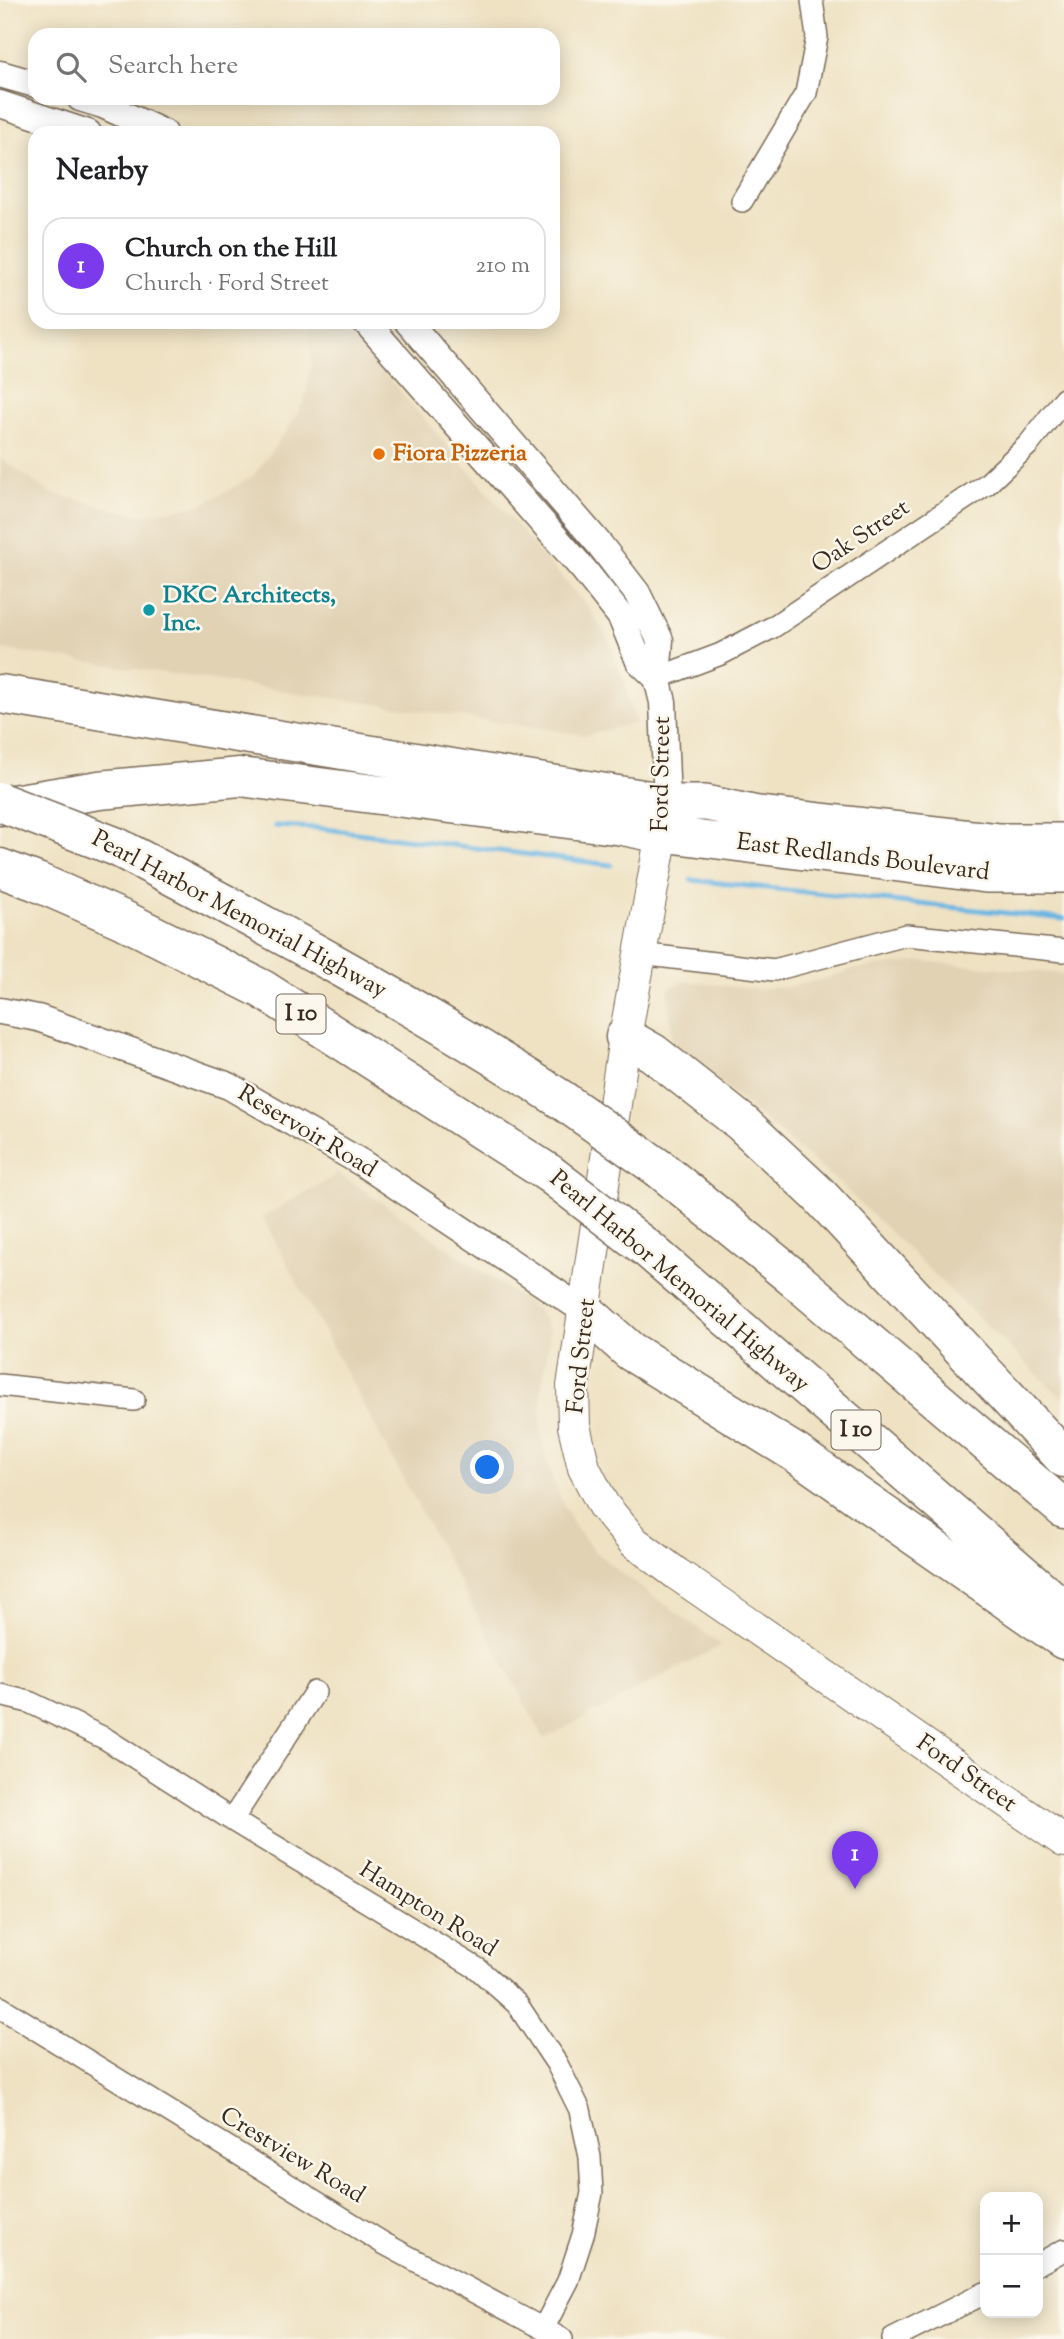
<!DOCTYPE html>
<html lang="en">
<head>
<meta charset="utf-8">
<style>
  body { margin:0; font-family:"Sorts Mill Goudy",serif; background:#f2f2f2; color:#202124 }
  .controls { position:absolute; right:21px; bottom:21px; display:grid; overflow:hidden; border-radius:14px; box-shadow:0 4px 18px #0003 }
  .controls button { width:63px; height:63px; display:grid; place-items:center; padding:0; border:0; border-bottom:2px solid #e0e0e0; background:#fff; color:#202124; font:35px sans-serif }
  .you { position:absolute; left:488px; top:1468px; width:24px; height:24px; margin:-18px; border:5px solid #fff; border-radius:50%; background:#1a73e8; box-shadow:0 0 0 10px #1a73e833 }
  .badge { display:grid; place-items:center; width:46px; height:46px; border-radius:50%; background:#7c3aed; color:#fff; font-size:23px; font-weight:700 }
  .pin { position:absolute; translate:-50% -58px; filter:drop-shadow(0 2px 4px #0008) }
  .pin::after { content:''; position:absolute; top:37px; width:24px; height:21px; background:inherit; clip-path:polygon(0 0,100% 0,50% 100%) }
  .list { margin:0; padding:0; list-style:none }
  h2 { display:flex; justify-content:space-between; align-items:center; height:91px; margin:0; padding:0 28px; font-size:30px }
  h2 small { font-size:23px; font-weight:400; color:#757577 }
  .list li { display:grid; grid-template-columns:46px 1fr auto; gap:21px; align-items:center; box-sizing:border-box; height:98px; margin:0 14px 14px; padding:0 14px; border:2px solid #e0e0e0; border-radius:21px }
  .list b { display:block; font-size:26px; white-space:nowrap }
  .list p { margin:0; font-size:23px; white-space:nowrap; color:#757577 }
  .list em { font-size:23px; font-style:normal; color:#757577 }
  .icon { flex:none; width:38px; height:38px; fill:none; stroke:currentColor; stroke-width:2; stroke-linecap:round; stroke-linejoin:round }
  .map { position:relative; flex:none; width:1064px; height:2339px; overflow:hidden }
  .search { position:absolute; background:#fff; box-shadow:0 4px 18px #0003; left:28px; top:28px; width:532px; height:77px; display:flex; align-items:center; gap:18px; box-sizing:border-box; padding:0 24px; border-radius:21px; color:#757577; font-size:26px }
  .panel { position:absolute; background:#fff; box-shadow:0 4px 18px #0003; left:28px; top:126px; width:532px; height:203px; border-radius:21px }
  .map>svg:first-child { display:block }
  .built { fill:#e1d2b4 }
  .lines { fill:none; stroke-linecap:round; stroke-linejoin:round }
  .stream { stroke:#6ab5e3; stroke-width:5 }
  .minor-casing { stroke:#7a6a58; stroke-width:24 }
  .tertiary-casing { stroke:#7a6a58; stroke-width:29 }
  .secondary-casing { stroke:#7a6a58; stroke-width:34 }
  .primary-casing { stroke:#7a6a58; stroke-width:38 }
  .motorway-casing { stroke:#7a6a58; stroke-width:41 }
  .minor { stroke:#fff; stroke-width:21 }
  .tertiary { stroke:#fff; stroke-width:26 }
  .secondary { stroke:#fff; stroke-width:32 }
  .primary { stroke:#fff; stroke-width:35 }
  .motorway { stroke:#fff; stroke-width:38 }
  .motorway-bridge-casing { stroke:#7a6a58; stroke-width:41; stroke-linecap:butt }
  .motorway-bridge { stroke:#fff; stroke-width:38 }
  .food-dot { fill:#e8710a; stroke:#fbf7ec; stroke-width:2.5 }
  .culture-dot { fill:#0f9aa8; stroke:#fbf7ec; stroke-width:2.5 }
  .labels { text-anchor:middle; dominant-baseline:central; stroke-width:5; stroke-linejoin:round; paint-order:stroke }
  .shield { fill:#fbf7ec; stroke:#75685c; stroke-width:2 }
  .shield-label { font-size:23px; font-weight:bold; fill:#3b2a1e }
  .food-label { font-size:24px; font-weight:bold; fill:#c56008; stroke:#fbf7ec; text-anchor:start }
  .street-label { font-size:24px; fill:#3b2a1e; stroke:#fbf7ec }
  .culture-label { font-size:24px; font-weight:bold; fill:#0d838f; stroke:#fbf7ec; text-anchor:start }
</style>
</head>
<body>
<div class="map">
<svg width="1064" height="2339" viewBox="0 0 1064 2339">
  <rect width="100%" height="100%" fill="#fbf7ec"/>
  <filter id="ink" filterUnits="userSpaceOnUse"><feTurbulence type="fractalNoise" baseFrequency=".0143" numOctaves="2"/><feDisplacementMap in="SourceGraphic" scale="14" xChannelSelector="R" yChannelSelector="G"/><feConvolveMatrix kernelMatrix="1 2 1 2 8 2 1 2 1" color-interpolation-filters="sRGB"/></filter>
  <filter id="wash" filterUnits="userSpaceOnUse"><feTurbulence type="fractalNoise" baseFrequency=".00686" numOctaves="4" result="noise"/><feDisplacementMap in="SourceGraphic" scale="28" xChannelSelector="R" yChannelSelector="G"/><feGaussianBlur stdDeviation="1.57" result="paint"/><feColorMatrix in="noise" values="0 0 0 0 0 0 0 0 0 0 0 0 0 0 0 0 0 1.4 0 .05"/><feComposite in="paint" operator="in"/></filter>
  <g filter="url(#wash)">
    <rect width="100%" height="100%" fill="#efe2c3"/>
    <path class="built" d="M309,322H340L590,610L610,642L624,681L636,723L586,735L0,649V458L50,493L142,516L204,504L253,476L290,426L305,401L311,362Z
      M921,961L1064,974V1400L841,1185L672,1043L669,989L684,981L756,989L788,987L823,979L854,969Z
      M337,1172L538,1310L550,1331L541,1393V1430L546,1459L558,1493L573,1524L593,1549L618,1571L722,1645L544,1739L262,1217L331,1178Z"/>
    <g class="lines">
      <path class="stream" d="M275,826L318,828L611,865
        M691,880L1064,919"/>
    </g>
  </g>
  <g filter="url(#ink)">
    <g class="lines">
      <defs>
        <path id="minor" d="M742,201L806,93L817,37L812,0
          M657,678L721,654L773,627L987,484L1029,444L1064,399
          M640,954L774,970L906,935L1064,951
          M0,1385L134,1400
          M0,1695L29,1702L106,1739L232,1820L478,1969L517,2004L557,2064L580,2110L590,2157L592,2193L583,2235L568,2281L543,2329
          M232,1820L315,1692
          M0,2007L383,2243L562,2339
          M1038,2264L1064,2250
          M893,2339L985,2293"/>
        <path id="tertiary" d="M0,74L35,84
          M80,98L103,105L164,133
          M0,104L88,133
          M366,322L584,570L621,617L639,661L657,678
          M408,322L600,545L637,593L660,640L657,678L663,702L667,803
          M0,1011L38,1018L229,1086L362,1163L586,1312"/>
        <path id="secondary" d="M666,811L625,1037L573,1386L574,1426L584,1468L603,1505L634,1542L677,1574L1064,1841"/>
        <path id="primary" d="M667,803H706L758,814L998,841H1064
          M663,834L986,875H1064"/>
        <path id="motorway" d="M0,694L667,803
          M0,806L99,790L240,777L623,826L663,834
          M117,847C270,927 417,1006 562,1100
          M0,868L37,882L126,921L262,989L550,1174
          M625,1037L653,1053L742,1123L818,1194L1064,1458
          M660,1169L795,1279L1064,1509
          M649,1250L1064,1610
          M586,1312L630,1351L797,1454L1064,1640"/>
      </defs>
      <use href="#minor" class="minor-casing"/>
      <use href="#tertiary" class="tertiary-casing"/>
      <use href="#secondary" class="secondary-casing"/>
      <use href="#primary" class="primary-casing"/>
      <use href="#motorway" class="motorway-casing"/>
      <use href="#minor" class="minor"/>
      <use href="#tertiary" class="tertiary"/>
      <use href="#secondary" class="secondary"/>
      <use href="#primary" class="primary"/>
      <use href="#motorway" class="motorway"/>
      <defs>
        <path id="motorway-bridge" d="M0,802L117,847
          M562,1100L660,1169
          M550,1174L649,1250"/>
      </defs>
      <use href="#motorway-bridge" class="motorway-bridge-casing"/>
      <use href="#motorway-bridge" class="motorway-bridge"/>
    </g>
  </g>
  <circle class="food-dot" cx="379" cy="454" r="7"/>
  <circle class="culture-dot" cx="149" cy="610" r="7"/>
  <g class="labels">
    <g class="shield">
      <rect x="276.5" y="994.5" width="49" height="39" rx="5"/>
      <rect x="831.5" y="1410.5" width="49" height="39" rx="5"/>
    </g>
    <g class="shield-label">
      <text x="301" y="1014">I 10</text>
      <text x="856" y="1430">I 10</text>
    </g>
    <g class="food-label">
      <text x="393" y="454">Fiora Pizzeria</text>
    </g>
    <g class="street-label">
      <text transform="translate(861 537) rotate(-34)">Oak Street</text>
      <text transform="translate(662 774) rotate(-89)">Ford Street</text>
      <text transform="translate(863 858) rotate(7)">East Redlands Boulevard</text>
      <text transform="translate(239 915) rotate(28)">Pearl Harbor Memorial Highway</text>
      <text transform="translate(307 1132) rotate(31)">Reservoir Road</text>
      <text transform="translate(679 1282) rotate(40)">Pearl Harbor Memorial Highway</text>
      <text transform="translate(582 1356) rotate(-84)">Ford Street</text>
      <text transform="translate(966 1774) rotate(35)">Ford Street</text>
      <text transform="translate(428 1910) rotate(32)">Hampton Road</text>
      <text transform="translate(292 2156) rotate(31)">Crestview Road</text>
    </g>
    <g class="culture-label">
      <text x="163" y="596">DKC Architects,<tspan x="163" dy="28">Inc.</tspan></text>
    </g>
  </g>
</svg>
<div class="controls">
<button>+</button>
<button>−</button>
</div>
<div class="you"></div>
<div class="pin badge" style="left:855px;top:1889px">1</div>
<div class="search"><svg class="icon" aria-label="search" viewBox="0 0 24 24"><circle cx="10" cy="10" r="6"/><path d="M15 15l6 6"/></svg>Search here</div>
<section class="panel">
<h2>Nearby<small></small></h2>
<ul class="list">
<li><span class="badge">1</span><div><b>Church on the Hill</b><p>Church · Ford Street</p></div><em>210 m</em></li>
</ul>
</section>
</div>
</body>
</html>
